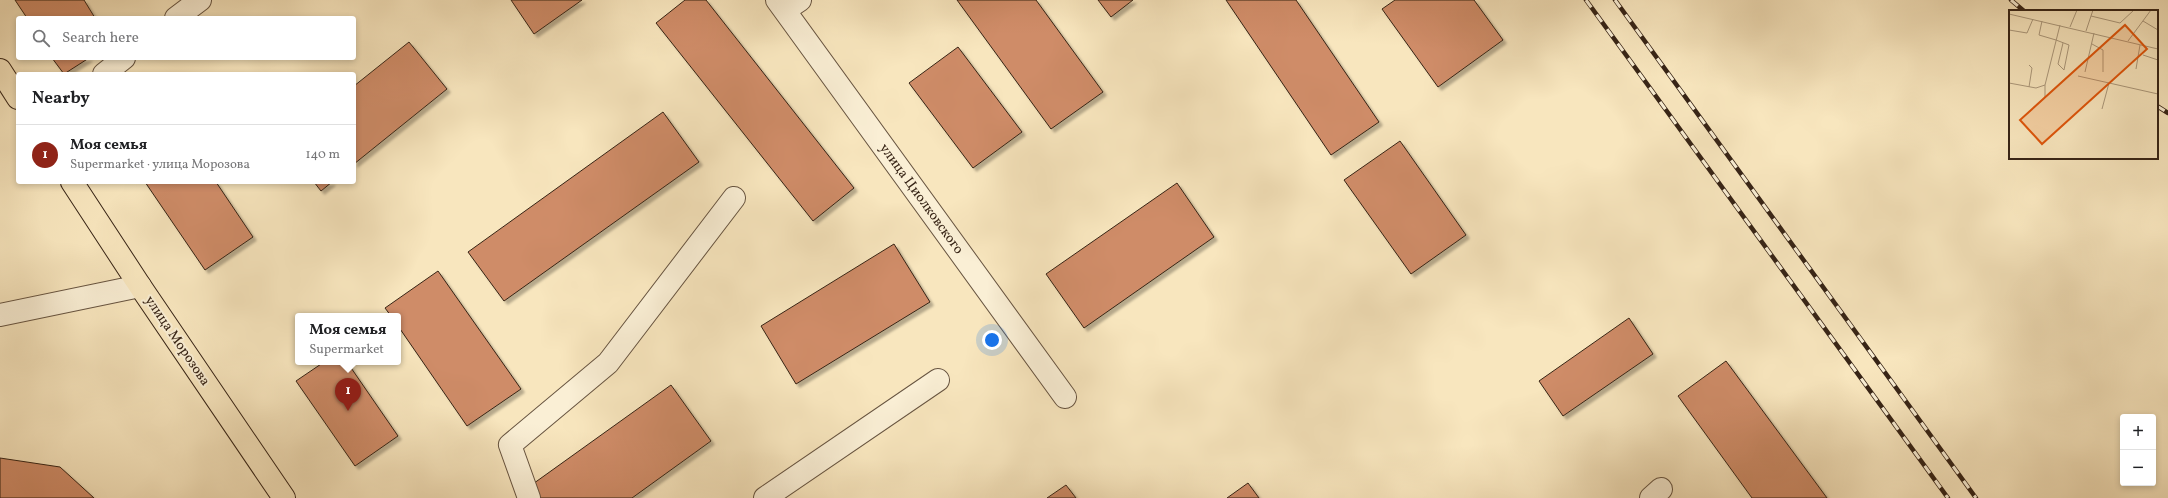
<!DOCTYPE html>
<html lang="en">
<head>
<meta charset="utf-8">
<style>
  body { margin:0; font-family:Vollkorn,serif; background:#f6f6f6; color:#202124 }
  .controls { position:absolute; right:12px; bottom:12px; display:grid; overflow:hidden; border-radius:4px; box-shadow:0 2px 6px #0003 }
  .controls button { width:36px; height:36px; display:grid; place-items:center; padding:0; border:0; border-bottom:1px solid #e0e0e0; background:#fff; color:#202124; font:20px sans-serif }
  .you { position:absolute; left:992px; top:340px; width:14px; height:14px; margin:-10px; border:3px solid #fff; border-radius:50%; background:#1a73e8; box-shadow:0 0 0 6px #1a73e833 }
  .badge { display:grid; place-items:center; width:26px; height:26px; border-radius:50%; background:#8f2418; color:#fff; font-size:13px; font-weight:700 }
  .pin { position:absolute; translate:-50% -33px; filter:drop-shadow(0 1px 2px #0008) }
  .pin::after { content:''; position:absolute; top:21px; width:14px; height:12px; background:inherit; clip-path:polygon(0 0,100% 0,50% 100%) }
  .popup { position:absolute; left:295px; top:313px; width:106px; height:52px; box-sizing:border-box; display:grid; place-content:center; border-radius:4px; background:#fff; filter:drop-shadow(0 1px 3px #0005); font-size:13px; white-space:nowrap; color:#757577 }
  .popup b { font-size:15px; color:#202124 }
  .popup::after { content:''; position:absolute; left:50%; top:100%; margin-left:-8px; border:8px solid transparent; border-top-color:#fff }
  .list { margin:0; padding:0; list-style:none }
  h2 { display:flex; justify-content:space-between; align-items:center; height:52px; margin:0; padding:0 16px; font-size:17px }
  h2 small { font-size:13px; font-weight:400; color:#757577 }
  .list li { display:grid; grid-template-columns:26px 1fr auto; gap:12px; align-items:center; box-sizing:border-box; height:60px; padding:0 16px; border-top:1px solid #e0e0e0 }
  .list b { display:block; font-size:15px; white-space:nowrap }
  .list p { margin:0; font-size:13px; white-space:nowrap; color:#757577 }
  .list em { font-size:13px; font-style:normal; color:#757577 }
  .icon { flex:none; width:22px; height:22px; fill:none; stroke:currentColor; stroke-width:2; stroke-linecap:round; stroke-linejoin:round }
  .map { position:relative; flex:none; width:2168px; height:498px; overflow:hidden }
  .search { position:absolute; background:#fff; box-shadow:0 2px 6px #0003; left:16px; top:16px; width:340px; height:44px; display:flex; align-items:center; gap:10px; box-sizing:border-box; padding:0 14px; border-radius:4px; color:#757577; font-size:15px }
  .panel { position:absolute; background:#fff; box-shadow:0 2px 6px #0003; left:16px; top:72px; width:340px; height:112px; border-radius:4px }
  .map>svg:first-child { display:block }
  .building { fill:#cf8c67; stroke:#372416; filter:url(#shadow) }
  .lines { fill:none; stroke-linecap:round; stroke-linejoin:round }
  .minor-casing { stroke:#675440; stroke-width:24 }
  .major-casing { stroke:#372416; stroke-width:24 }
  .minor { stroke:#faefd5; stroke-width:22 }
  .major { stroke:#f8e6be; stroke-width:22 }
  .rail-casing { stroke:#372416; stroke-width:4.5 }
  .rail { stroke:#faefd5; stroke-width:3; stroke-dasharray:9; stroke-linecap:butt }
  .labels { text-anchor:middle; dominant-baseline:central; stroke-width:4; stroke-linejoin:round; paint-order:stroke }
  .street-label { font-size:14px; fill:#372416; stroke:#faefd5 }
  .inset-road { fill:none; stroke:#ab987b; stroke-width:1 }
  .view { fill:#df560c; fill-opacity:0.15; stroke:#df560c; stroke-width:2 }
  .inset-edge { fill:none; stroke:#372416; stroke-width:2 }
</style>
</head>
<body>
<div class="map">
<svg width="2168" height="498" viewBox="0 0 2168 498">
  <defs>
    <filter id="shadow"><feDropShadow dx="3.5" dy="3.5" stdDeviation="1" flood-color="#0004"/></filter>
  </defs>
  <rect width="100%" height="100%" fill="#f8e6be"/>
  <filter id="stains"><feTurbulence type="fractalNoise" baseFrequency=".005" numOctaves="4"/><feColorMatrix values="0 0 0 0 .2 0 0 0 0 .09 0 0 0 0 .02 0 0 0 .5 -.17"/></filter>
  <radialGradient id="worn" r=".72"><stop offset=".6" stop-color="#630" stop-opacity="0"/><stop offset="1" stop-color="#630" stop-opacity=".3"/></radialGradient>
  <path class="building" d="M15,0H84L95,18H27Z
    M511,0H582L534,34Z
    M685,0H706L854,188L813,221L656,23Z
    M957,0H1036L1103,92L1051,129Z
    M1098,0H1133L1111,17Z
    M1226,0H1296L1379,122L1331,155Z
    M1395,0H1474L1503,40L1438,87L1382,9Z
    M409,42L447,89L354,164V86Z
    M958,47L1022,132L973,168L909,83Z
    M52,58H89L64,74Z
    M663,112L699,162L504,301L468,252Z
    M1400,141L1466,235L1411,274L1344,180Z
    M145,182H216L253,237L205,270Z
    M314,182H332L321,191Z
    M1177,183L1214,237L1084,328L1046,274Z
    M894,244L930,302L796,384L761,326Z
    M438,271L521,389L467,426L398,326V316H391L385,308Z
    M1629,318L1653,354L1563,416L1539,381Z
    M1726,361L1827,498H1752L1678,396Z
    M324,362H347L398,436L355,466L296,381Z
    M671,385L711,441L632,498H539L530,486Z
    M0,458L60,467L94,498H0Z
    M1248,483L1259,498H1227Z
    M1066,485L1076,498H1047Z"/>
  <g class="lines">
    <defs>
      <path id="minor" d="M777,0L1065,397
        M785,10L800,0
        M176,18L200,0
        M104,74L124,58
        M0,315L140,286
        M529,498L510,445L608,363L734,198
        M765,498L938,380
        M1651,498L1661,489"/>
      <path id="major" d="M0,70L18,98
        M72,182L140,286L284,498"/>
    </defs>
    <use href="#minor" class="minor-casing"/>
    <use href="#major" class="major-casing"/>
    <use href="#minor" class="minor"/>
    <use href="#major" class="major"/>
    <defs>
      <path id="rail" d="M1586,0L1948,498
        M1615,0L1976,498
        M2011,0L2024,11
        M2157,106L2168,113"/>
    </defs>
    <use href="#rail" class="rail-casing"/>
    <use href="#rail" class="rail"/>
  </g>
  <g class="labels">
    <g class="street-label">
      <text transform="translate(921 199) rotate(54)">улица Циолковского</text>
      <text transform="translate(177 341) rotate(56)">улица Морозова</text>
    </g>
  </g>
  <g transform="translate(2009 10)">
    <rect width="149" height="149" fill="#f8e6be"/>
    <path class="inset-road" d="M0,4L149,39M82,6L111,13L125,0M33,11L30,25L47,30L60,35L55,60L49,54L54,33M134,11L149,20M61,17L68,0M0,20L18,23L24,9M77,21L84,0M119,31L142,0M83,34L94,40V62M134,45L149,50M20,55L23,58L20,77M127,59L131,35M76,62L85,23M69,66L149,84M0,73L27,78L36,75L51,15M36,88V75M93,99L100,73"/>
    <path class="view" d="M116,15L138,39L33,134L11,110Z"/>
    <rect width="149" height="149" class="inset-edge"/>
  </g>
  <rect width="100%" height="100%" filter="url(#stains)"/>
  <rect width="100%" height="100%" fill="url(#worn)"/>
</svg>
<div class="controls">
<button>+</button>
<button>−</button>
</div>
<div class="you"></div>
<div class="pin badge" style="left:348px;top:411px">1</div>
<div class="popup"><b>Моя семья</b>Supermarket</div>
<div class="search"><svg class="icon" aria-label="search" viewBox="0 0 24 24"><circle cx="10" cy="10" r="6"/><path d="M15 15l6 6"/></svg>Search here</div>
<section class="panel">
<h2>Nearby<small></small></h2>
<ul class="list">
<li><span class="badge">1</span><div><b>Моя семья</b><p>Supermarket · улица Морозова</p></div><em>140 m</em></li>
</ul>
</section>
</div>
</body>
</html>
